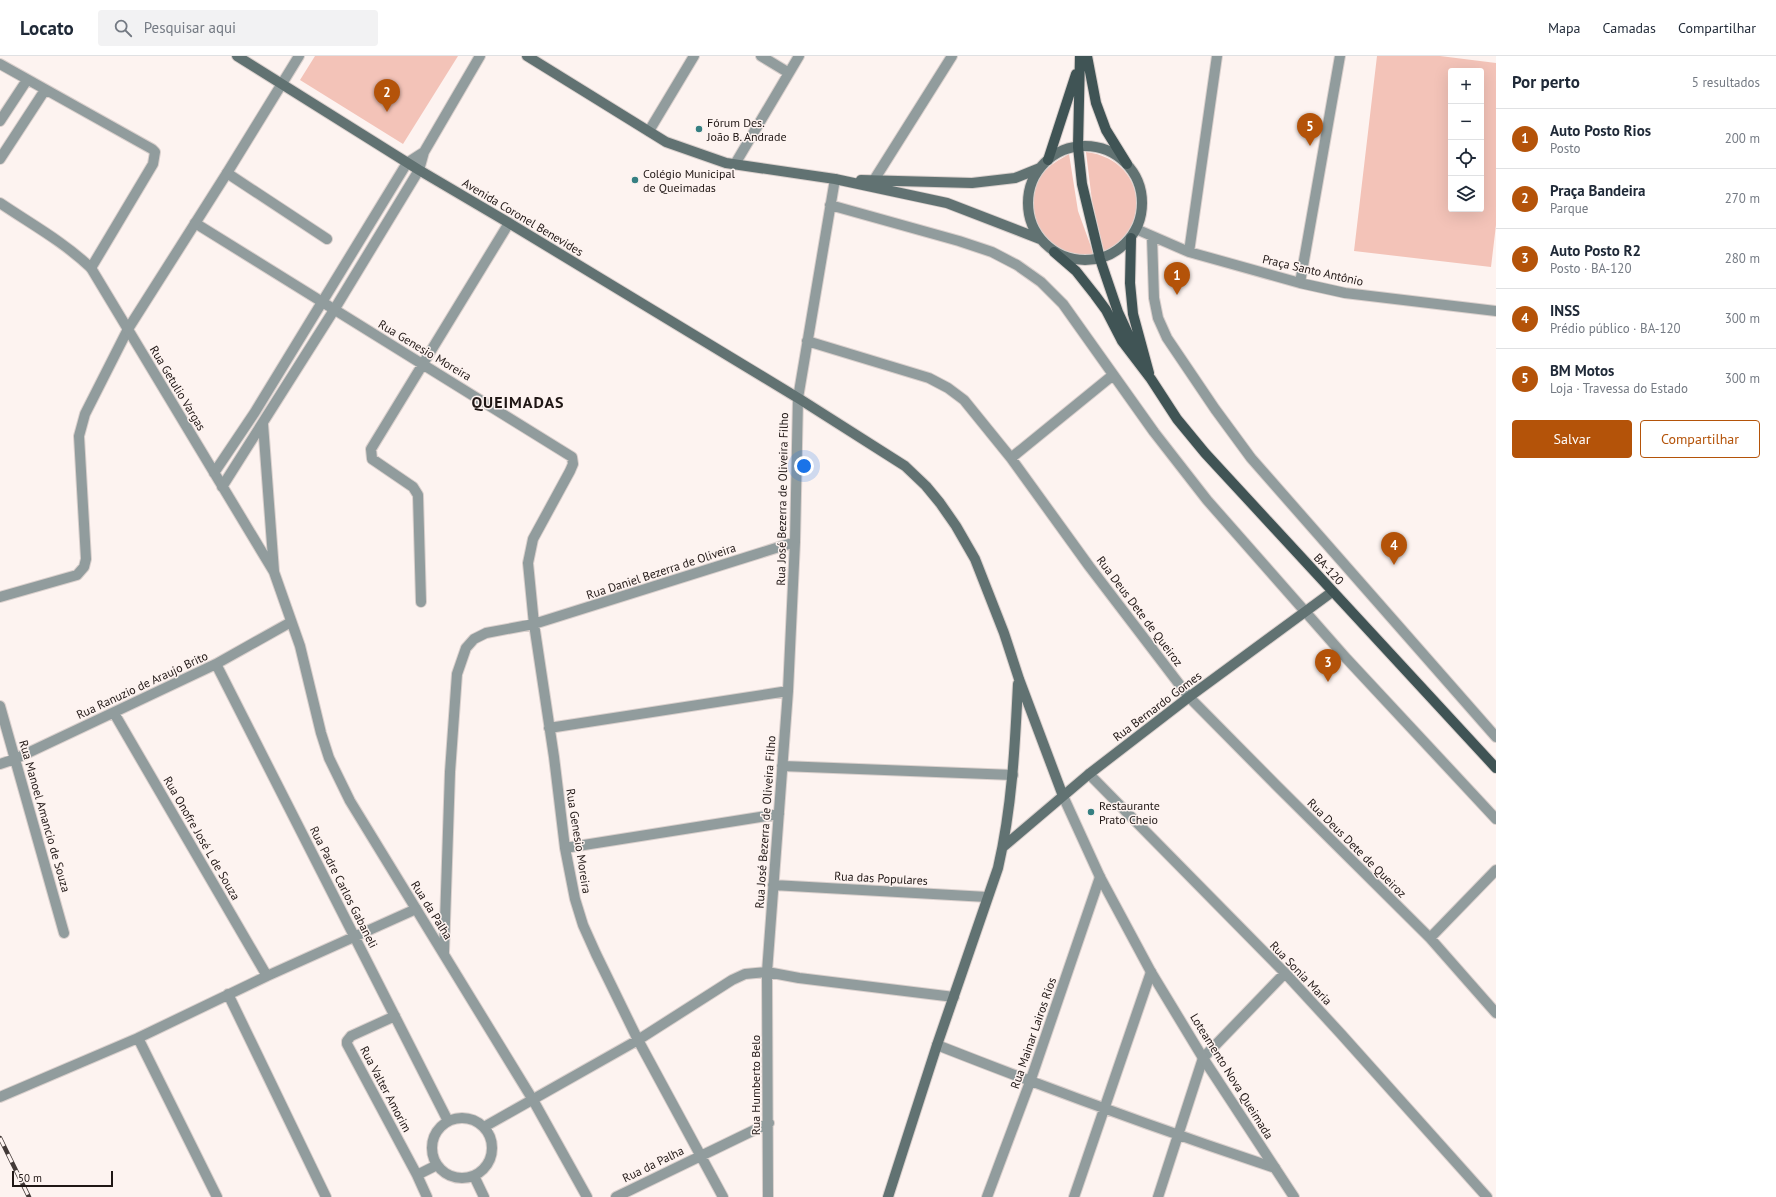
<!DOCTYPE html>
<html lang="pt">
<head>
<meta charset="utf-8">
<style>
  body { margin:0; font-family:"PT Sans",sans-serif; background:#f2f2f3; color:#1f2937 }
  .controls { position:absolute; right:12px; top:12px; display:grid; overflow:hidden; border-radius:4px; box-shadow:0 4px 16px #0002 }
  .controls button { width:36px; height:36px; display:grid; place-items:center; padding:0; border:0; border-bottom:1px solid #e0e1e3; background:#fff; color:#1f2937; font:20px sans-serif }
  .scale { position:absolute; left:12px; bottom:10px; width:101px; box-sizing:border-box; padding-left:4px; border:2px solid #201715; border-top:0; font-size:11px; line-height:14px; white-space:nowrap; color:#201715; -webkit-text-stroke:3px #fdf3f0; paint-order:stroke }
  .you { position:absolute; left:804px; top:410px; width:14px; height:14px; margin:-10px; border:3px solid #fff; border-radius:50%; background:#1a73e8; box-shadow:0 0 0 6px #1a73e833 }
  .badge { display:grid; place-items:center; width:26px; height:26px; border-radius:50%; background:#b45309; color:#fff; font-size:13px; font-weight:700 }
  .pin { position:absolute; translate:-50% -33px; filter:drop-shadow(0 1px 2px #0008) }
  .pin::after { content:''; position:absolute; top:21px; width:14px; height:12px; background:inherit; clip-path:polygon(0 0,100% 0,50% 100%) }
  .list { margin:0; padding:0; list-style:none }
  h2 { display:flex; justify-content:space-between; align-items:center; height:52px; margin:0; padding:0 16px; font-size:17px }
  h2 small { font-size:13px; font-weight:400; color:#747a83 }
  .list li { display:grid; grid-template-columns:26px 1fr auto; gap:12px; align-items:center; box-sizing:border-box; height:60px; padding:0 16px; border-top:1px solid #e0e1e3 }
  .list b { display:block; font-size:15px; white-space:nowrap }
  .list p { margin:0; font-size:13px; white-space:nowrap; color:#747a83 }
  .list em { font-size:13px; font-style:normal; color:#747a83 }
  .actions { display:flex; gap:8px; padding:12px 16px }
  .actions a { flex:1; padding:9px 0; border:1px solid #b45309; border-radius:4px; text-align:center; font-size:14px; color:#b45309 }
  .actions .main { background:#b45309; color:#fff }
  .icon { flex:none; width:22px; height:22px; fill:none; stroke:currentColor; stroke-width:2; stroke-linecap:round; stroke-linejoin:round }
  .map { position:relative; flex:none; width:1496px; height:1141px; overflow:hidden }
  header { display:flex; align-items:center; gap:24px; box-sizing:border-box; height:56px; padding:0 20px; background:#fff; border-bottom:1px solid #e0e1e3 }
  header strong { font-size:19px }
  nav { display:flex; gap:22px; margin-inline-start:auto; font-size:14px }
  .search { width:280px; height:36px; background:#f2f2f3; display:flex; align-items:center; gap:10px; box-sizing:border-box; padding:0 14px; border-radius:4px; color:#747a83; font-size:15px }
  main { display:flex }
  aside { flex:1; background:#fff }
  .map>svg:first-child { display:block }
  .green { fill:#f3c3b8; fill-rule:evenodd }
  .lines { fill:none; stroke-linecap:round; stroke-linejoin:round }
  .minor-casing { stroke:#dad0cd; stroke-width:12 }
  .tertiary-casing { stroke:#dad0cd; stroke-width:12 }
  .secondary-casing { stroke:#dad0cd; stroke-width:12 }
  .primary-casing { stroke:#dad0cd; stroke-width:12 }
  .minor { stroke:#919c9d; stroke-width:10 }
  .tertiary { stroke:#919c9d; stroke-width:10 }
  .secondary { stroke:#617272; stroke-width:10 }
  .primary { stroke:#405455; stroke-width:10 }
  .rail-casing { stroke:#433a38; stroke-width:4.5 }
  .rail { stroke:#fdf3f0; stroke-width:3; stroke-dasharray:9; stroke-linecap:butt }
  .poi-dot { fill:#367f82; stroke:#fdf3f0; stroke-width:1.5 }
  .labels { text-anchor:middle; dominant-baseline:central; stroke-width:3; stroke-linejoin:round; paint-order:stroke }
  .poi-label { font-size:12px; fill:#201715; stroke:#fdf3f0; text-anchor:start }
  .street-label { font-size:12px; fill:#201715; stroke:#fdf3f0 }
  .district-label { font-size:16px; font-weight:bold; letter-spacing:1px; fill:#201715; stroke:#fdf3f0 }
</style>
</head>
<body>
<header>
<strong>Locato</strong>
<div class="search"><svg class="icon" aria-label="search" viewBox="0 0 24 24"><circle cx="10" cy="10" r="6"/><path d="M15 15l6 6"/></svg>Pesquisar aqui</div>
<nav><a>Mapa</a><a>Camadas</a><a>Compartilhar</a></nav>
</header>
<main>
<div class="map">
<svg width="1496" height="1141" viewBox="0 0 1496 1141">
  <rect width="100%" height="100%" fill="#fdf3f0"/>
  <path class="green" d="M315,0H458L403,88L300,24Z
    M1377,0H1440L1496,7V169L1491,211L1354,195ZM1451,15H1481V153H1451Z
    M1086,96C1144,103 1155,170 1104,196L1092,145Z
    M1069,98L1078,155L1094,199C1083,199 1073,199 1063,195C1035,182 1024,145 1042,118C1049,109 1059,104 1069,98Z"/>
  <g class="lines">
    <defs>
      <path id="minor" d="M761,0L789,17
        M0,8L152,93L155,96L153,108L91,212
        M0,65L27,24
        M649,75L694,0
        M0,103L45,34
        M735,108L799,0
        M227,117L327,183
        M874,124L952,0
        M830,149L959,185L992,196L1017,209L1041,226L1063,248L1154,376L1207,444L1346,602L1496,763
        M195,167L572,401L573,408L570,415L533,483L528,507L534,568L554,701L565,792L575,843L583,869L596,898L638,984L723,1141
        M1136,173L1189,196L1300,227L1345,237L1496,255
        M1152,181L1154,242L1158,262L1167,282L1215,353L1251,402L1496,681
        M1189,196L1217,0
        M1300,227L1340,0
        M807,285L929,322L948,332L964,344L1011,402L1089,510L1189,641L1277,730L1430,882L1496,957
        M1011,402L1113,319
        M0,541L77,519L84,511L86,503L79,380L85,358L128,273
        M421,546L418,439L413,431L372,403L371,393L509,167
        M216,608L448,1065
        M0,650L64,877
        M114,657L267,920
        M549,672L788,635
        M0,708L15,703L216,608L291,566
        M782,710L1013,719
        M1089,718L1285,917L1341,978L1487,1141
        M565,792L779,758
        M773,829L987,841
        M1430,882L1496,814
        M444,896L450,716L457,618L466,592L474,583L486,577L534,568L795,486
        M228,938L326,1141
        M395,960L351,980L347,985V988L417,1119
        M138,982L217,1141
        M937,989C1049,1033 1161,1074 1275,1112
        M0,1041L138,982L267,920L416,853
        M432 1092a30 30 0 1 1 60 0a30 30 0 1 1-60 0Z
        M484,1071L638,984L732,924L745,918L767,916L799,922L954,941
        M474,1120L484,1141
        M427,1141L417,1119L437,1109
        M616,1141L769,1067
        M768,1141L767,916L788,635L795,486L798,342L835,123
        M987,1141L1030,1026L1100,821
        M1074,1141L1151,916
        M1158,1141L1203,1002L1285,917"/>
      <path id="tertiary" d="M0,147C31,168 64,186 91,212L274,516L300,590L321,677L329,702L350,745L533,1044L587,1141
        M128,273L227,117L299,0
        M263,368L274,515
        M214,417L255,356L407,107L424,96
        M222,431L334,254L419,114L424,96L480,0
        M1063,740L1100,821L1151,916L1203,1002L1294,1141"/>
      <path id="secondary" d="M237,0L419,114L509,167L798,342L905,410L926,430L940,447L956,470L975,503L1004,577L1019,623L1063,740
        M527,0L666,86L726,107L835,123L947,147L1040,183
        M1028 147a57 57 0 1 1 114 0a57 57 0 1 1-114 0Z
        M861,124L972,127L1015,122L1040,112
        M1003,791L1089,718L1189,641L1332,536
        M888,1141L937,989L998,812C1012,752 1015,690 1018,628"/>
      <path id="primary" d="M1080,0L1078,91L1082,128L1100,203L1118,256L1136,295
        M1087,0L1096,47L1106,74L1127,108
        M1048,104L1076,18
        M1131,182L1130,227L1133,258L1149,317
        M1054,196L1076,215L1095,239L1106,254L1122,285L1151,323L1177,363L1205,397L1496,712"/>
    </defs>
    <use href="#minor" class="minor-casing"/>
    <use href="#tertiary" class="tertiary-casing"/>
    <use href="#secondary" class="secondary-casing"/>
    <use href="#primary" class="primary-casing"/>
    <use href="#minor" class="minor"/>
    <use href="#tertiary" class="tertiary"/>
    <use href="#secondary" class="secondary"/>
    <use href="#primary" class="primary"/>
    <defs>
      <path id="rail" d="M0,1082L29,1141"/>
    </defs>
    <use href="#rail" class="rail-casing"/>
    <use href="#rail" class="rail"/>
  </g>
  <g class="poi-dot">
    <circle cx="699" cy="73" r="4"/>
    <circle cx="635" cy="124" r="4"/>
    <circle cx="1091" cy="756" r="4"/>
  </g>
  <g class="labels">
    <g class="poi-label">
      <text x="707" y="66">Fórum Des.<tspan x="707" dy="14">João B. Andrade</tspan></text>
      <text x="643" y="117">Colégio Municipal<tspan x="643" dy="14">de Queimadas</tspan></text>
      <text x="1099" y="749">Restaurante<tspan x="1099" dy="14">Prato Cheio</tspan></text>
    </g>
    <g class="street-label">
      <text transform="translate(523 161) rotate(31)">Avenida Coronel Benevides</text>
      <text transform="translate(1313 214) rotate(13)">Praça Santo Antônio</text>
      <text transform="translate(425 294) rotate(31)">Rua Genesio Moreira</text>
      <text transform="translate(178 332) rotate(59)">Rua Getulio Vargas</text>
      <text transform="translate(782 443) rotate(-89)">Rua José Bezerra de Oliveira Filho</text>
      <text transform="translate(1329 513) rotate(47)">BA-120</text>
      <text transform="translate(661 515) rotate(-18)">Rua Daniel Bezerra de Oliveira</text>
      <text transform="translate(1140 555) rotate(53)">Rua Deus Dete de Queiroz</text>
      <text transform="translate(142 629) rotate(-25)">Rua Ranuzio de Araujo Brito</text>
      <text transform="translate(1157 650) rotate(-37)">Rua Bernardo Gomes</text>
      <text transform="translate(45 760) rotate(74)">Rua Manoel Amancio de Souza</text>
      <text transform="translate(765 766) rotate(-86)">Rua José Bezerra de Oliveira Filho</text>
      <text transform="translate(202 782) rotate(60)">Rua Onofre José L de Souza</text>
      <text transform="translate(579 785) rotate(81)">Rua Genesio Moreira</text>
      <text transform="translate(1357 792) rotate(45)">Rua Deus Dete de Queiroz</text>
      <text transform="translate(881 822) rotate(3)">Rua das Populares</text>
      <text transform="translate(344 831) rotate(63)">Rua Padre Carlos Gabaneli</text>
      <text transform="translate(432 854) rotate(58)">Rua da Palha</text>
      <text transform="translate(1301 917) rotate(46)">Rua Sonia Maria</text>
      <text transform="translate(1033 977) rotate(-71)">Rua Mainar Lairos Rios</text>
      <text transform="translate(1232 1020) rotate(58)">Loteamento Nova Queimada</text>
      <text transform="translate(755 1029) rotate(-90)">Rua Humberto Belo</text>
      <text transform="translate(386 1033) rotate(62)">Rua Valter Amorim</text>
      <text transform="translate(653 1108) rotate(-26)">Rua da Palha</text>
    </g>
    <g class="district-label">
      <text x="518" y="346">QUEIMADAS</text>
    </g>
  </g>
</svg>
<div class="controls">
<button>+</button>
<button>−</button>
<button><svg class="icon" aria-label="locate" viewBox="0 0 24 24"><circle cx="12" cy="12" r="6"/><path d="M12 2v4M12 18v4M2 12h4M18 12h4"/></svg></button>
<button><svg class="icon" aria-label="layers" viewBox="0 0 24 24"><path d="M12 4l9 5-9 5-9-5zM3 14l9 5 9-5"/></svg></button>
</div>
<div class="scale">50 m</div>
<div class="you"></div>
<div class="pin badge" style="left:1177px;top:239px">1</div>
<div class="pin badge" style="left:387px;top:56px">2</div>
<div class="pin badge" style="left:1328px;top:626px">3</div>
<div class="pin badge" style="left:1394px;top:509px">4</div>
<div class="pin badge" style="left:1310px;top:90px">5</div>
</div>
<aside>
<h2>Por perto<small>5 resultados</small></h2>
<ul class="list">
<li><span class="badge">1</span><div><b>Auto Posto Rios</b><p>Posto</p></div><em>200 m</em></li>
<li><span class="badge">2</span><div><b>Praça Bandeira</b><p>Parque</p></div><em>270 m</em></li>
<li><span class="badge">3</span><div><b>Auto Posto R2</b><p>Posto · BA-120</p></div><em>280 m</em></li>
<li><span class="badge">4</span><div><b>INSS</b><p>Prédio público · BA-120</p></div><em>300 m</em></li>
<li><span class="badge">5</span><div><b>BM Motos</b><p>Loja · Travessa do Estado</p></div><em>300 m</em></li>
</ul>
<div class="actions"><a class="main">Salvar</a><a>Compartilhar</a></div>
</aside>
</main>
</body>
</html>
